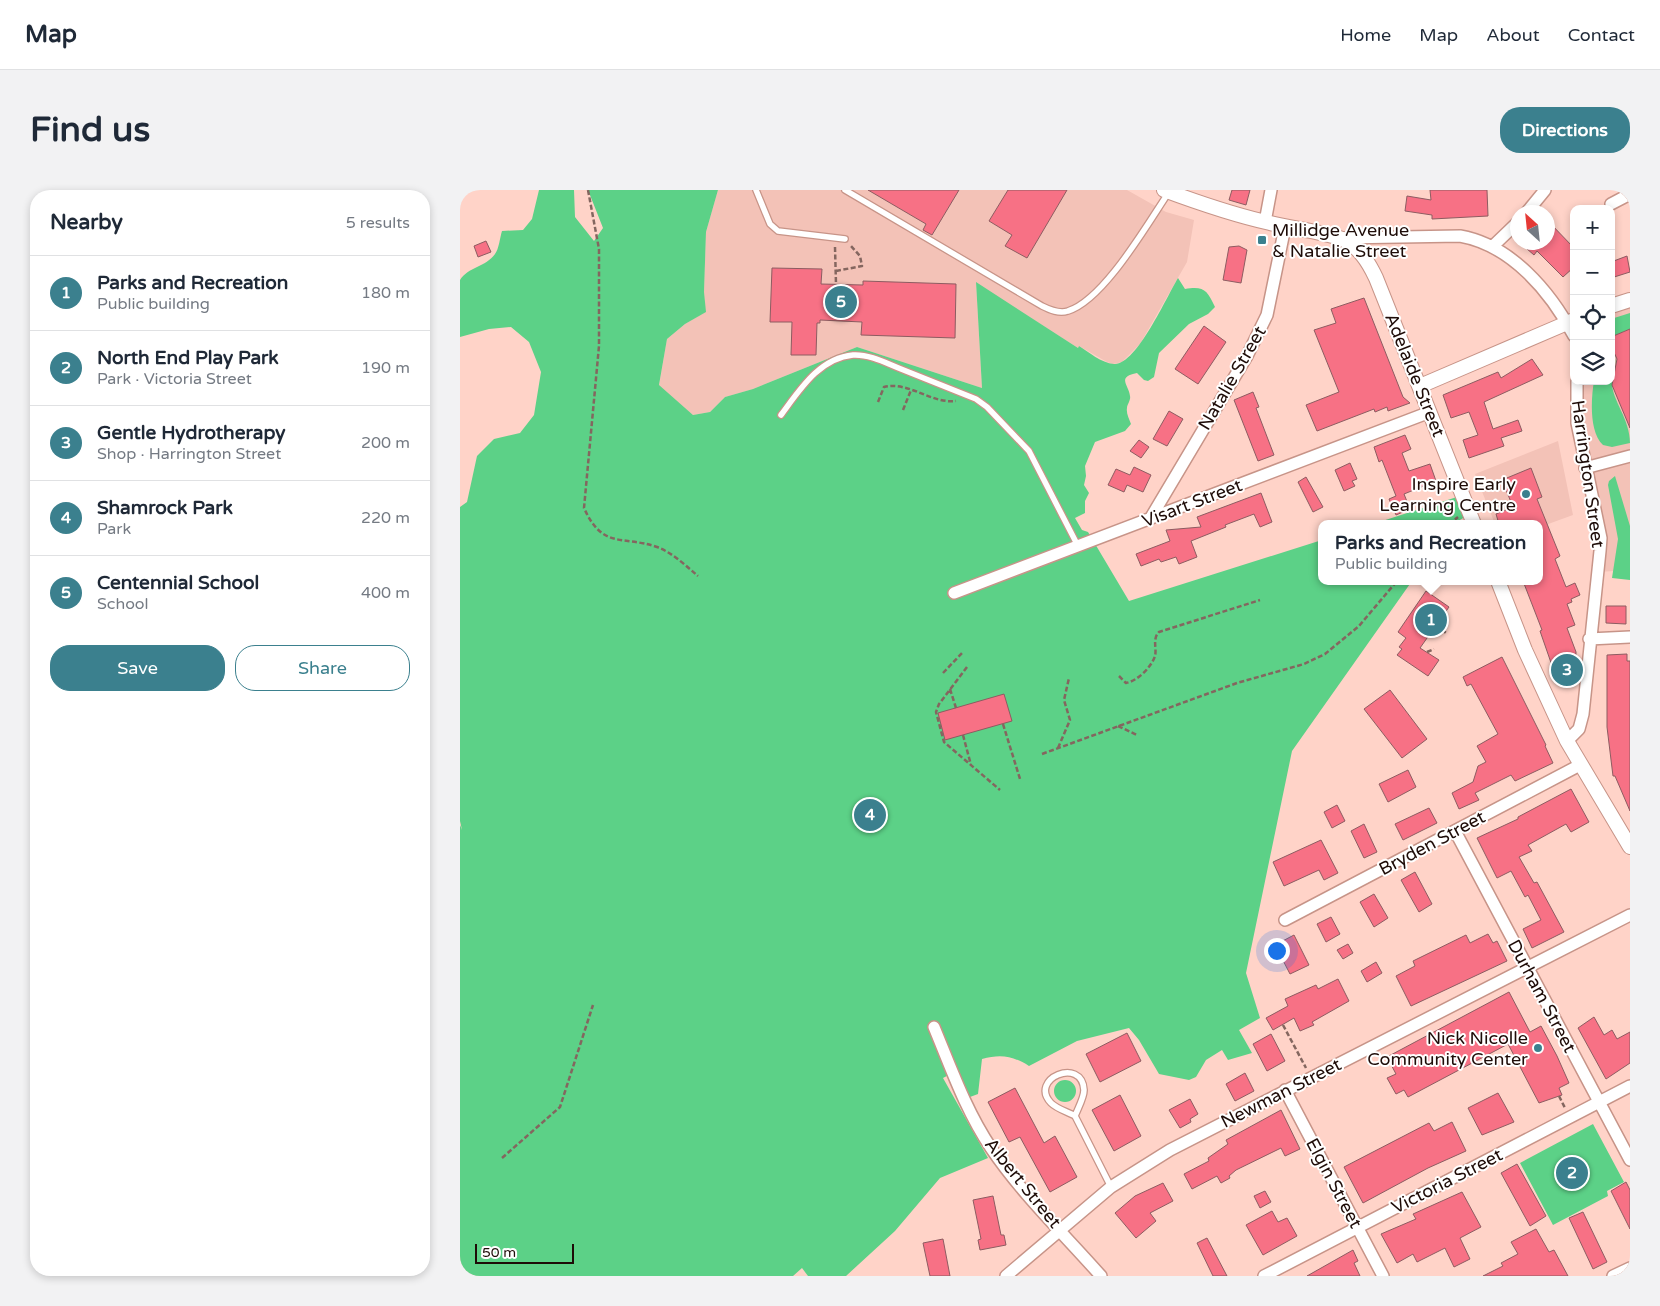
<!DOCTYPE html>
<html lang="en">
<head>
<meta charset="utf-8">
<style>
  body { margin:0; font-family:"Varela Round",sans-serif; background:#f2f2f3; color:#1f2937 }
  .controls { position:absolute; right:15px; top:15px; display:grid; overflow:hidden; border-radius:10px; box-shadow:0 2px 8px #0003 }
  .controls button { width:45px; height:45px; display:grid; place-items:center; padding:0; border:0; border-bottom:1px solid #e0e1e3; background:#fff; color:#1f2937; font:25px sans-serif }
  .compass { position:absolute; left:1050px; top:15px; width:45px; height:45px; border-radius:50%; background:#fff; box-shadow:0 2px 8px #0003; rotate:333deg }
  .scale { position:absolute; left:15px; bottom:12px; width:99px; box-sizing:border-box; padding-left:5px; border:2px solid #1e0c08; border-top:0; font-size:14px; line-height:18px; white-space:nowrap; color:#1e0c08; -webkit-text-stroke:4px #fff; paint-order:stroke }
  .you { position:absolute; left:816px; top:760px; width:18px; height:18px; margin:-12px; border:4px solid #fff; border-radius:50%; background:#1a73e8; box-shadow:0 0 0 8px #1a73e833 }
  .badge { display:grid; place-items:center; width:32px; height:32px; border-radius:50%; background:#3b808e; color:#fff; font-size:16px; font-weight:700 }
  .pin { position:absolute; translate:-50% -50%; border:2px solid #fff; box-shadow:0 1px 5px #0006 }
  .popup { position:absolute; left:858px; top:330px; width:225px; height:65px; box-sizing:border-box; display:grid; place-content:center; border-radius:10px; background:#fff; filter:drop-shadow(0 1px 4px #0005); font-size:16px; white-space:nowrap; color:#747a83 }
  .popup b { font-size:19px; color:#1f2937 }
  .popup::after { content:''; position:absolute; left:50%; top:100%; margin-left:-10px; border:10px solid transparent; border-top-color:#fff }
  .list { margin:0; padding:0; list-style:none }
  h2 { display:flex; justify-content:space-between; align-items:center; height:65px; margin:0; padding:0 20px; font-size:21px }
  h2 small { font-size:16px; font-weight:400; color:#747a83 }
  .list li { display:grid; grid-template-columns:32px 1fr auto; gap:15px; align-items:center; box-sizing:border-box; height:75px; padding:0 20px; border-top:1px solid #e0e1e3 }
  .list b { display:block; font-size:19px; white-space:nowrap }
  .list p { margin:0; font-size:16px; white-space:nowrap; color:#747a83 }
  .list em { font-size:16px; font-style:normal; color:#747a83 }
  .actions { display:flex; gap:10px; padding:15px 20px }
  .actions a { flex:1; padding:11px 0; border:1px solid #3b808e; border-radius:20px; text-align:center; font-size:18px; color:#3b808e }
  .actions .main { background:#3b808e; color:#fff }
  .icon { flex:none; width:28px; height:28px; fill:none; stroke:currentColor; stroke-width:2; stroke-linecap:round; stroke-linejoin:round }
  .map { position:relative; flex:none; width:1170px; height:1086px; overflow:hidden; border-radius:20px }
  header { display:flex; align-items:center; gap:30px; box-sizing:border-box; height:70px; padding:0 25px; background:#fff; border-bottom:1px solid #e0e1e3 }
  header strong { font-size:24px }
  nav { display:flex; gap:28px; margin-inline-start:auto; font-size:18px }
  .intro { display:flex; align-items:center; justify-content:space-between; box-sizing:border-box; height:120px; padding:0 30px }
  h1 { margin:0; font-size:35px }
  .button { padding:12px 22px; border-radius:20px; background:#3b808e; color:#fff; font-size:18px; font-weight:700 }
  main { display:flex; gap:30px; padding:0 30px }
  aside { flex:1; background:#fff; border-radius:20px; box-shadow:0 2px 8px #0003 }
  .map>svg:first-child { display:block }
  .built { fill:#f3c2b7 }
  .green { fill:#5cd187 }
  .building { fill:#f77185; stroke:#8d5c61 }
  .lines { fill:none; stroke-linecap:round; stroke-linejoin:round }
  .service-casing { stroke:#c79488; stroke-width:8 }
  .minor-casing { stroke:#c79488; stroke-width:14 }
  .tertiary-casing { stroke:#c79488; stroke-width:16 }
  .path { stroke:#84665f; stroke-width:2.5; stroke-dasharray:5 2.5; stroke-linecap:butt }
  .service { stroke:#fff; stroke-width:5.5 }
  .minor { stroke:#fff; stroke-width:11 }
  .tertiary { stroke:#fff; stroke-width:14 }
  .poi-dot { fill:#3b808e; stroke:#fff; stroke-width:2 }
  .labels { text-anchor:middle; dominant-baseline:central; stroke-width:4; stroke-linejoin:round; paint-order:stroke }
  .poi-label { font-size:18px; fill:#1e0c08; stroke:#fff; text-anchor:end }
  .street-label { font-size:18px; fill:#1e0c08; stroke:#fff }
</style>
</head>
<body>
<header>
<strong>Map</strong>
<nav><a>Home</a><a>Map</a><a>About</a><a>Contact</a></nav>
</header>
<div class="intro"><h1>Find us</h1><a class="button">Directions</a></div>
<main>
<aside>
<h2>Nearby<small>5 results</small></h2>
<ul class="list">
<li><span class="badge">1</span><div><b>Parks and Recreation</b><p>Public building</p></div><em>180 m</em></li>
<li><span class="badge">2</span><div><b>North End Play Park</b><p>Park · Victoria Street</p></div><em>190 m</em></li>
<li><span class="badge">3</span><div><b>Gentle Hydrotherapy</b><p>Shop · Harrington Street</p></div><em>200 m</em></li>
<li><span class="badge">4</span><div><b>Shamrock Park</b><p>Park</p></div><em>220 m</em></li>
<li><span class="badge">5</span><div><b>Centennial School</b><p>School</p></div><em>400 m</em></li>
</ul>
<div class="actions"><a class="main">Save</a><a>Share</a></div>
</aside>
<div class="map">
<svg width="1170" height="1086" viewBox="0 0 1170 1086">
  <rect width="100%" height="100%" fill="#ffd3c8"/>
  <path class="built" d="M258,0H667L706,22L734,30L727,72L680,154L662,172L653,174L647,172L619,156L618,158L516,93L522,198L397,157L293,199L265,207L250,222L233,225L199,196L207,149L225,134L245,122L244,102L246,42Z
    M1170,110V380L1138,382L1140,361L1116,201L1117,191H1151V116Z
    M1098,251L1113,325L1080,337V334H1035L1015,284Z"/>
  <path class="green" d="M79,0H114L115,27L134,51L143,38L128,0H258L246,42L244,102L246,122L225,134L207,149L199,195L233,225L250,222L265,207L293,199L397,157L522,198L516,92L618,158L619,156C629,162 641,173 654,174C676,176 707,106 718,88L725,99C744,96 747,100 755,117L748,124L729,134L699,163L694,187L688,191L684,190L677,183C656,187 669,195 670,206C671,210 667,215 667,218C666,223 669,229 671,234L665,241L635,252L625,276L626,286L624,295L629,303L625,311V323L615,328L622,340L628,342L669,411L862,350V391H952L832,561L786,783L800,828L779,840L792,863L768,870L762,860L746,870L736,887L729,890L699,884L679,850L669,838L617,851L569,876C553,866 541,864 522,869L518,904L510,907L498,880L483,888L528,968L480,988L435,1041L386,1086H348L342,1078L333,1086H0V635L2,640L0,631V317L7,312L17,266L34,249L60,243L74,225L81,182L69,152L51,137L29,139L0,147V90C8,77 26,77 35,64C39,59 40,47 42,41L63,40L72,29Z
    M1170,123V139L1151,147V129Z
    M1151,156C1160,176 1152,175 1152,193C1152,210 1170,229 1170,253L1152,257L1143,255C1129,242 1131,209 1134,191H1151Z
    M1155,286L1170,336V390L1152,388L1158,349L1148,295L1149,291Z
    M1003,305L1010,324L993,334H913Z
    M594 901a11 11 0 1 1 22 0a11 11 0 1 1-22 0Z
    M1133,934L1164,992L1147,1001L1148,1006L1093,1035L1060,973Z"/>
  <path class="building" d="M408,0H499L472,45L463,40L466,34Z
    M548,0H607L567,68L545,56L552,45L529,31Z
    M772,0H790L786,15L769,10Z
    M970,0H1027L1028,26L972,29V25L945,21L947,6L971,10Z
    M1088,31L1114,58V77L1103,87L1077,61L1074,65L1059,52H1088Z
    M26,51L31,62L18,67L14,56Z
    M779,56L787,60L781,93L763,90L769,57Z
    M1167,66L1170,82L1151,88V72Z
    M312,78L362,79L361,94L403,95V91L496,94L495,148L401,145L402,132L360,130V133H357L356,165H331L332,132H310Z
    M904,108L943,207L950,213L928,221L927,217L915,222L914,219L857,241L846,215L879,202L854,140L876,133L871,119Z
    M744,136L766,152L738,194L715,179Z
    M1170,139V238L1152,195L1157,169L1151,156V147Z
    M1072,169L1083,185L1024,212L1033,239L1058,230L1062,241L1041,248L1044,256L1009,268L1003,250L1018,245L1009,222L991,228L983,205L1038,182L1041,188Z
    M793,202L799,217L796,218L814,265L798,271L774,210Z
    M709,221L723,229L707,256L693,249Z
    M945,245L951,259L942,263L949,281L970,274L976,291L944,304L950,319L936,325L929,309L936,306L922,270L919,272L914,257Z
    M679,250L689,257L681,268L670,261Z
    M890,273L897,289L892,291L895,296L884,301L875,280Z
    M674,277L691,285L683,302L667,295L664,302L648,295L656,279L670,285Z
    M1071,278L1082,307L1077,309L1100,366L1095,369L1106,397L1115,393L1120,405L1111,409L1112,412L1107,414L1115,435L1107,438L1116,462L1115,484L1096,487L1080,441L1082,440L1063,391H1080V334H1039L1036,324L1053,317L1042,290Z
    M846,287L863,317L853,322L838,292Z
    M801,303L812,332L800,337L794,324L765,335L766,337L731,351L737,367L719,374L716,367L701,372L699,369L681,376L676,364L710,351L706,340L741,337L737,327Z
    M966,401L989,417L960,458L979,470L968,486L937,465L942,459L939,457L946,448L938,442Z
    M1146,416H1166V434L1146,433Z
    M1167,464V471H1170V621L1155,586H1153L1147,537V465Z
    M1042,467L1086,555L1085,556L1093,573L1055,591L1051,585L1015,603L1019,610L999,619L992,603L1013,592L1018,576L1026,572L1017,556L1038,544L1011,494L1007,496L1003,487Z
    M930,500L967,549L942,568L904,519Z
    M544,504L552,531L485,550L478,523Z
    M948,580L956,597L928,612L919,594Z
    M1111,599L1129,632L1111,642L1106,634L1068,655L1072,661L1059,667L1074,693L1077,692L1104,742L1072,758L1063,739L1081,730L1068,705L1065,707L1051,681L1037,688L1017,648L1058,629V627Z
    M877,615L885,631L872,638L864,622Z
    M969,618L977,633L943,650L935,634Z
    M904,634L917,662L904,668L891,641Z
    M861,650L878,683L864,690L859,680L824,696L813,672Z
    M955,682L972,714L959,722L941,690Z
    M914,704L928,728L914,737L900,712Z
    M871,727L880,744L866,752L857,734Z
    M1028,744L1033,753L1037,751L1047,771L951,816L936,786L955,776L953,771L1006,745L1010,753Z
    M834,745L849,775L830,784L815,755Z
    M888,754L893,763L883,769L877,760Z
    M916,772L922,783L907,792L901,781Z
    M878,789L889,811L852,832L854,835L840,841L834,828L813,840L806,828L828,816L825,809L856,795L858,799Z
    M1049,802L1070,842L1081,836L1097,866L1109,893L1099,898L1102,905L1079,913L1048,854L948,907L944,900L936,904L927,888L936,884L927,867Z
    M1134,827L1144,845L1152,840L1157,849L1170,842V873L1146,889L1118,838Z
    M667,843L681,871L640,892L626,864Z
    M811,844L825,871L807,881L793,854Z
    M785,883L794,901L775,911L766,894Z
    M555,898L584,953L595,946L617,987L590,1002L560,947L549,952L528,912Z
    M1038,903L1054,932L1022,945L1008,918Z
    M660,905L681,946L654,961L632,920Z
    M730,909L738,924L730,929L731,932L720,938L709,920Z
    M821,920L840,959L825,966L821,958L776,980L769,986L770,988L761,993L757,986L732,999L724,984L749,971L748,968L768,954L766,950Z
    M992,932L1006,961L968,978L903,1013L884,977L969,933L974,941Z
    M1057,974L1086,1026L1070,1036L1041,983Z
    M1166,992L1170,1000V1039L1151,1001Z
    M703,993L713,1011L690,1023L696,1031L676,1048L655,1023L675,1006Z
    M805,1001L811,1012L800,1018L794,1006Z
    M1002,1002L1021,1037L1000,1048L1010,1069L994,1077L985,1058L957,1072L953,1064L937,1073L921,1044L956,1029L953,1024Z
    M533,1006L541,1045H544L546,1055L520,1060L518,1050L521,1049L513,1010Z
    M812,1021L818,1032L827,1028L837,1046L803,1065L786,1035Z
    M1123,1022L1147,1072L1133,1079L1109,1028Z
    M1076,1039L1089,1062L1094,1060L1108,1086H1023L1043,1076L1041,1073L1058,1064L1051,1052Z
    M747,1048L767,1086H753L737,1053Z
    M483,1049L490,1086H470L463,1053Z
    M893,1060L898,1071L894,1073L900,1086H847Z"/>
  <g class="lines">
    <defs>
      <path id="service" d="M296,0L310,34L318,41L385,49
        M385,0L582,116C590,120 599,124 608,121C644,110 688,33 709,2
        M321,225C339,201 359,168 393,165C409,164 426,173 441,179C466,189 491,199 516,209L527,217L569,261L618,356
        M615,926C608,922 597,919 591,913C568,889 622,866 624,900C624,908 618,918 615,926L651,997"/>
      <path id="minor" d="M1151,14L1170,4
        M1067,22L1085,0
        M805,32L811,0
        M881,48L1000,46C1051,55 1090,101 1114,146
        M1033,56L1058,32
        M1125,278L1170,266
        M690,329L787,166L807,125L825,37
        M494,403L970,222
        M1129,449L1170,447
        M1107,551L1119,539L1123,524L1140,361L1141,348L1117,233V191
        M995,641L1170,970
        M825,730L1120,575
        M474,837C491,878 506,921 531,958C562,1004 604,1044 641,1086
        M825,900L923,1086
        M546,1086L651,997L710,960L1170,725
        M804,1086L1170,896
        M1153,1086L1170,1078"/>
      <path id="tertiary" d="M704,0C739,13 774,25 810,33C829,38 866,42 882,49C899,57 908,71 916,88L1014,334
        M1151,116L1170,110
        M960,196L1114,130
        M1038,391L1065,460L1107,551L1170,657"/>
    </defs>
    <use href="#service" class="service-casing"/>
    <use href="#minor" class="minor-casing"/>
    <use href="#tertiary" class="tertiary-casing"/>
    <path class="path" d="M128,0L139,59V156L124,318C143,360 162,345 197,357C213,363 226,376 238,386
      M375,57L376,94
      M376,81L402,76L400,66L391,56
      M418,212L424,197C449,191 471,214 496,211
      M443,220L451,200
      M989,334L998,327
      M976,435L986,443
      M967,462L974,459
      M507,477L479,514L476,522L484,552L540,600
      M483,483L503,462
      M659,486L666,493C677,491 691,478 695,466C697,458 692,449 699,442L800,410
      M490,499L496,518
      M543,534L560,589
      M658,536L677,545
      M503,545L511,575
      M598,558L610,530L604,510L609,488
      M582,564L777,493L844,474L865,464L899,436L937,391
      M823,835L846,878
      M1099,906L1105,918
      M42,968L100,917L133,815"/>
    <use href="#service" class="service"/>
    <use href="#minor" class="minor"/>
    <use href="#tertiary" class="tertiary"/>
  </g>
  <g class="poi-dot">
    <rect x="797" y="45" width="10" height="10" rx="2.5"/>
    <circle cx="1066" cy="304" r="5"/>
    <circle cx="1078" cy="858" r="5"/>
  </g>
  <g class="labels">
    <g class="poi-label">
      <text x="812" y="40" text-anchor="start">Millidge Avenue<tspan x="812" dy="21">&amp; Natalie Street</tspan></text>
      <text x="1056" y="294">Inspire Early<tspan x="1056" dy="21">Learning Centre</tspan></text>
      <text x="1068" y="848">Nick Nicolle<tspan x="1068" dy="21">Community Center</tspan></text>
    </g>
    <g class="street-label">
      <text transform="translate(955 185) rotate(68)">Adelaide Street</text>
      <text transform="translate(772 188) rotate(-60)">Natalie Street</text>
      <text transform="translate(1128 284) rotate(82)">Harrington Street</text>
      <text transform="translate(732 313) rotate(-21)">Visart Street</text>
      <text transform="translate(972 653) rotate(-28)">Bryden Street</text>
      <text transform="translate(1082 806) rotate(62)">Durham Street</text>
      <text transform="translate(821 903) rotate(-27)">Newman Street</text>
      <text transform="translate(987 991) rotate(-27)">Victoria Street</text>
      <text transform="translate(563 993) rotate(51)">Albert Street</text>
      <text transform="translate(874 993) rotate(62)">Elgin Street</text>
    </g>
  </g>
</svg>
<div class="controls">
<button>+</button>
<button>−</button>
<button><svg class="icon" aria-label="locate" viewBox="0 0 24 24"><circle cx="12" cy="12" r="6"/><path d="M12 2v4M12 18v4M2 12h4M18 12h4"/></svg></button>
<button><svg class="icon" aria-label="layers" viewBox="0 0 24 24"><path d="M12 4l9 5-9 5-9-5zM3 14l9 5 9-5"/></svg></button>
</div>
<svg class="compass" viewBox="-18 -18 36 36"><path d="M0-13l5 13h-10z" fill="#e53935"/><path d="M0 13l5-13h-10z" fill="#747a83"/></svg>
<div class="scale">50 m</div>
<div class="you"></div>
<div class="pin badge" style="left:971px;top:430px">1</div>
<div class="popup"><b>Parks and Recreation</b>Public building</div>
<div class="pin badge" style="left:1112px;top:983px">2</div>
<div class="pin badge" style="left:1107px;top:480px">3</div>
<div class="pin badge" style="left:410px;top:625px">4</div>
<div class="pin badge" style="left:381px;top:112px">5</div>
</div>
</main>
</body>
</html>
